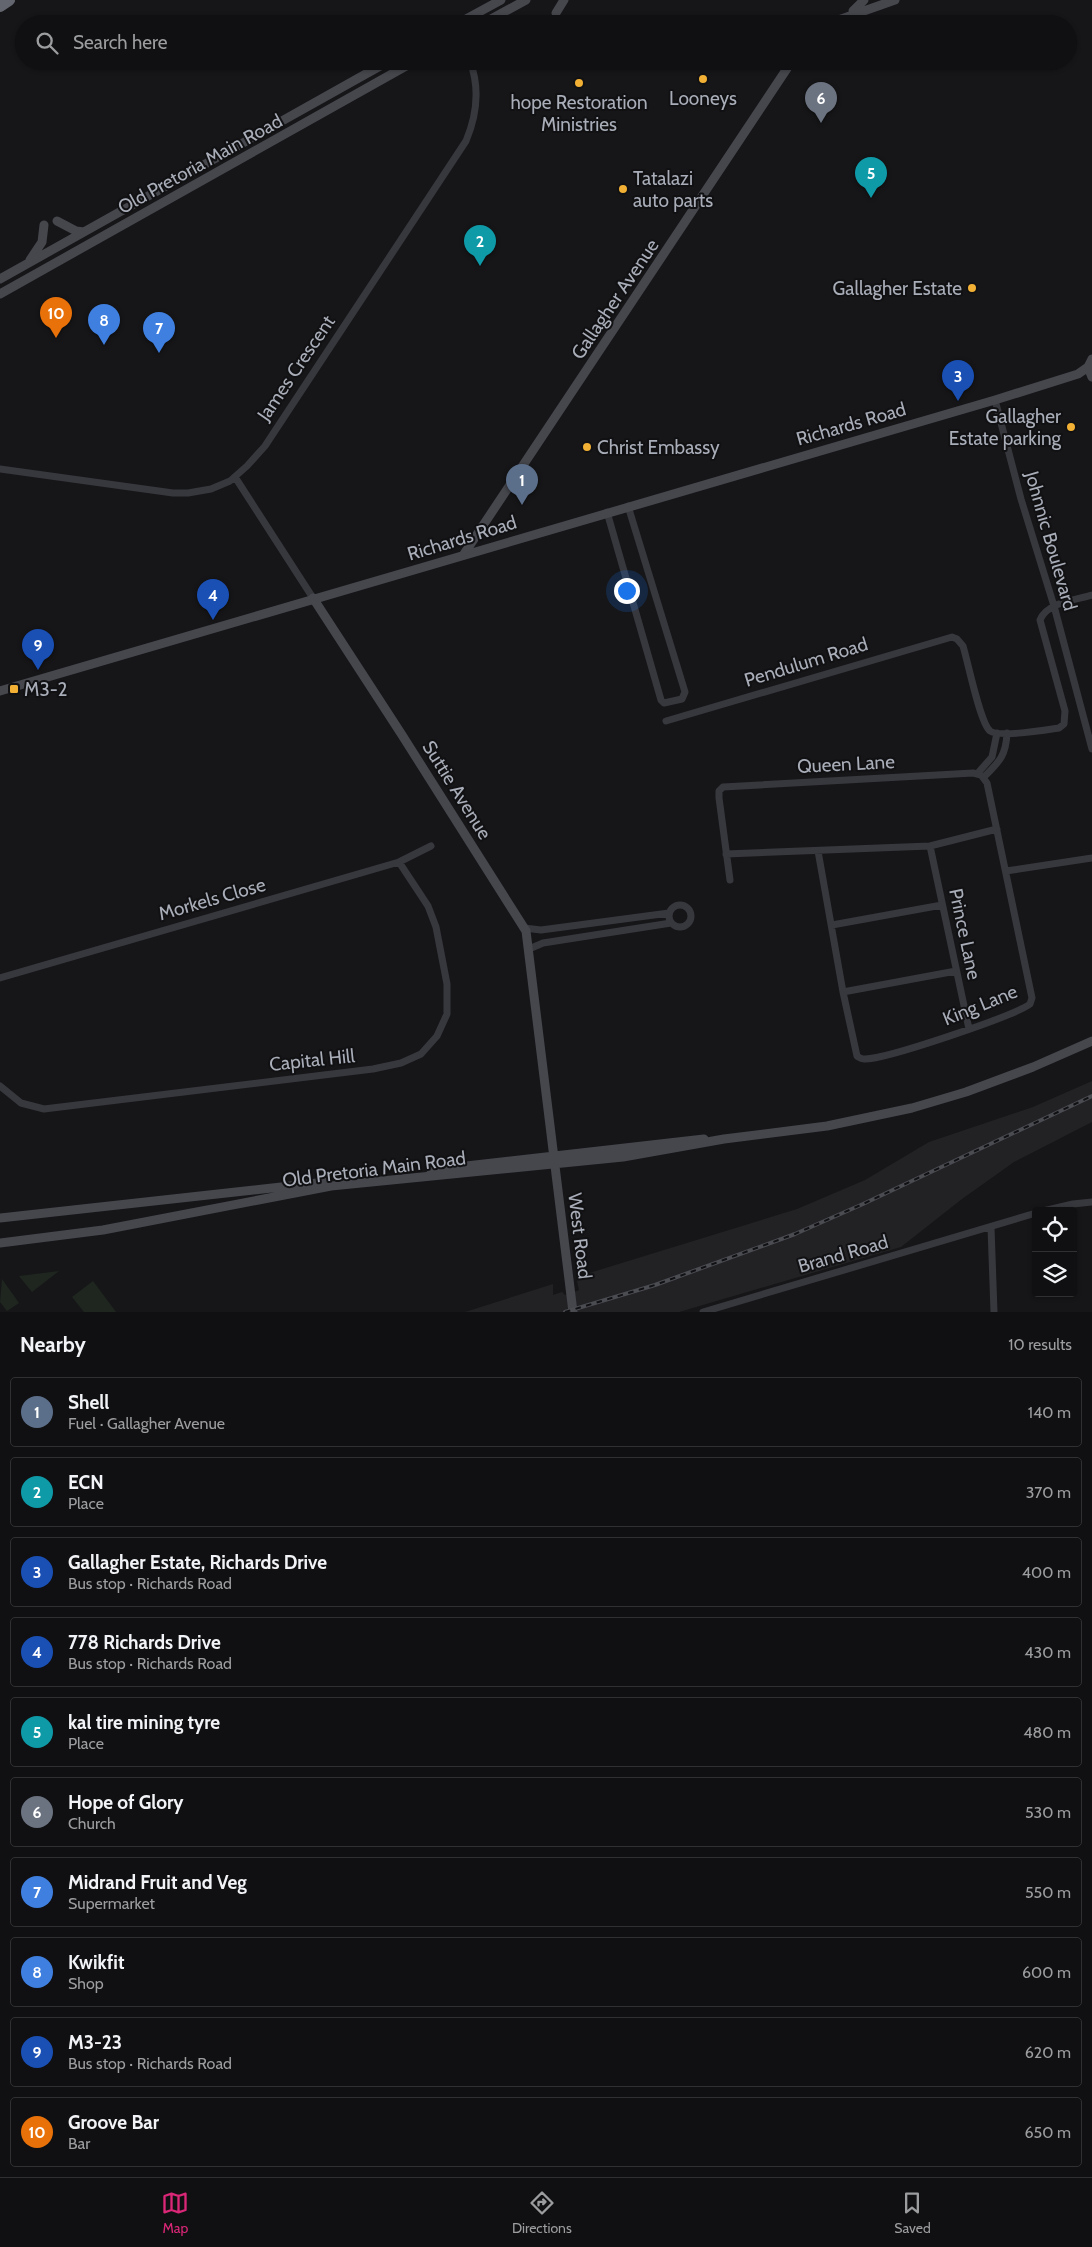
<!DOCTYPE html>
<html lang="en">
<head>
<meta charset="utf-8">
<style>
  body { margin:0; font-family:Cabin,sans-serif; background:#1e1e20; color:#f1f3f6 }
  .controls { position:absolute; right:15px; bottom:15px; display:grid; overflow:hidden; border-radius:5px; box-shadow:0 1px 4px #0004 }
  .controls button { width:45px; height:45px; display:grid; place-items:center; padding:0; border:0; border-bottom:1px solid #303032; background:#101012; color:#f1f3f6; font:25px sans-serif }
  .you { position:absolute; left:626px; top:590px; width:18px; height:18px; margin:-12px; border:4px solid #fff; border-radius:50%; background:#1a73e8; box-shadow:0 0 0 8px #1a73e833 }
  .badge { display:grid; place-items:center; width:32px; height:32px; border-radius:50%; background:#db2777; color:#fff; font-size:16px; font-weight:700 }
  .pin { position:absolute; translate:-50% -41px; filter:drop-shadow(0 1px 2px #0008) }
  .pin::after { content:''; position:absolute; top:26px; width:18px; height:15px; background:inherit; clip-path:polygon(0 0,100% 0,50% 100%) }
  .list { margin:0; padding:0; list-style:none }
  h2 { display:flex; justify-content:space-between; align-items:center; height:65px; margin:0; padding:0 20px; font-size:21px }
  h2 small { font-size:16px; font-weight:400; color:#9c9d9f }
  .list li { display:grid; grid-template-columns:32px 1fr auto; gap:15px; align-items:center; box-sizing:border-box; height:70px; margin:0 10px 10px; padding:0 10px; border:1px solid #303032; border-radius:5px }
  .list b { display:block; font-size:19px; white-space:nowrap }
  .list p { margin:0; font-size:16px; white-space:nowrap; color:#9c9d9f }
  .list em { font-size:16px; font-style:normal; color:#9c9d9f }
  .icon { flex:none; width:28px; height:28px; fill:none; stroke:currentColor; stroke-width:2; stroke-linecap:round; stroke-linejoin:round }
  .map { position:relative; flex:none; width:1092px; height:1312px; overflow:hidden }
  .search { position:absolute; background:#101012; box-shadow:0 1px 4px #0004; left:15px; right:15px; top:15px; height:55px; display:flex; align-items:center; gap:12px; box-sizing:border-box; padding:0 18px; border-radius:28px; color:#9c9d9f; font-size:19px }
  .sheet { height:865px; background:#101012 }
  nav { display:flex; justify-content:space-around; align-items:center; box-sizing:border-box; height:70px; border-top:1px solid #303032; background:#101012; font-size:14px; color:#9c9d9f }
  nav a { display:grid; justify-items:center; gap:2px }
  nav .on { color:#db2777 }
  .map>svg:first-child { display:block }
  .built { fill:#222225 }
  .green { fill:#1e261f }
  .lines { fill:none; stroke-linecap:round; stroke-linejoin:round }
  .street { stroke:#37383d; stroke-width:7 }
  .secondary { stroke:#45474d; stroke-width:9 }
  .highway { stroke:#63666e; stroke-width:12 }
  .rail-casing { stroke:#4a4c52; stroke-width:4 }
  .rail { stroke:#111113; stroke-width:2; stroke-dasharray:5.5; stroke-linecap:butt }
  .poi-dot { fill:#f2b134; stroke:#111113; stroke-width:2 }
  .labels { text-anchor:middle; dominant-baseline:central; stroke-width:4; stroke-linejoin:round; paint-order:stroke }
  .poi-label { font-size:19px; fill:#a8adb8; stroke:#111113; text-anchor:start }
  .street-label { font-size:19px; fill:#a8adb8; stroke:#111113 }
</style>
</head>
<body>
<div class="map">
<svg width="1092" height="1312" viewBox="0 0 1092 1312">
  <rect width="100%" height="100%" fill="#161618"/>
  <path class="built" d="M1092,1081V1122L1014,1162L962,1199L901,1247L679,1312H465L553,1284V1295L562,1292L565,1295L579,1290L577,1281L586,1274L797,1209L865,1180L929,1142L1033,1107Z"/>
  <path class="green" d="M59,1271L32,1292L19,1276Z
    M2,1279L19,1303L7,1311L0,1302Z
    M93,1281L116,1312H84L72,1297Z"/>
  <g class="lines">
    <path class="street" d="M995,400L1021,499L1054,606L1092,749
      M0,469L173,493H188L211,489L230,481L247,466L265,446L466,141C477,115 480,88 470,61
      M235,477L313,598
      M607,512L661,700L664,703L682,699L685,692L628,506
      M666,721L952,637L957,639L963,646C968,662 980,723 990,731C1000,738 1046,730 1059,728L1064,724L1065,711L1040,620C1047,602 1076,600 1092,595
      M977,774L992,757L997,733
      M984,777C999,762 1006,756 1007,733
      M930,846L969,1029
      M726,854L930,846L997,829
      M1006,871L1092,858
      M730,880L719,798V791L723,787L973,773L981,775L987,783L1032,998L1030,1004C1014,1016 884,1060 864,1059C860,1059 860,1058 857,1056L843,992L818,851
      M669 916a11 11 0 1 1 22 0a11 11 0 1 1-22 0Z
      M832,925L942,905
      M524,928L541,930L669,913
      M529,949L543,943L671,923
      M0,978L399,862L431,846
      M843,992L956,971
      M0,1086L21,1103L44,1109L373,1069L401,1063L421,1054L437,1036L447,1014V984L436,927L428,906L399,862
      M1043,1211L1073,1204L1092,1202
      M991,1227L994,1312
      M703,1312L1036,1213"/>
    <path class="secondary" d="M853,11L864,0
      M556,13L564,0
      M457,24L501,0
      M482,24L526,0
      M827,24L895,0
      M57,221L76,231L84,232
      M30,260L42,242L44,225
      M0,279L389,61
      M0,294L415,61
      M1092,359L1088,367L1092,377
      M464,554L792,61
      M313,598L402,735L526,931L573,1312
      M0,691L995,400L1078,374L1088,367
      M431,1170L704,1139
      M0,1218L326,1182
      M0,1243L103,1230L331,1186L623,1157L724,1139L827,1126L912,1108L966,1092L1033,1067L1092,1041"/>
    <path class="highway" d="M0,6L9,0"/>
    <defs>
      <path id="rail" d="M565,1312L655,1285L795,1234L863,1204L1092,1096"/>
    </defs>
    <use href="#rail" class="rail-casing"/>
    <use href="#rail" class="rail"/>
  </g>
  <g class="poi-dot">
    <circle cx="703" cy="79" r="5"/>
    <circle cx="579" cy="83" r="5"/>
    <circle cx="623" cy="189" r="5"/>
    <circle cx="972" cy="288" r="5"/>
    <circle cx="1071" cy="427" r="5"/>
    <circle cx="587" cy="447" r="5"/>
    <rect x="9" y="684" width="10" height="10" rx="2.5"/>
  </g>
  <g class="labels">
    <g class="poi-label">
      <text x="703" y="98" text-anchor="middle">Looneys</text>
      <text x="579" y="102" text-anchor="middle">hope Restoration<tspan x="579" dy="22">Ministries</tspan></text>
      <text x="633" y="178">Tatalazi<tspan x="633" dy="22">auto parts</tspan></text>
      <text x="962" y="288" text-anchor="end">Gallagher Estate</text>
      <text x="1061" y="416" text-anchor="end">Gallagher<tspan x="1061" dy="22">Estate parking</tspan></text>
      <text x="597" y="447">Christ Embassy</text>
      <text x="24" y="689">M3-2</text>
    </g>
    <g class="street-label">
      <text transform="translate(200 164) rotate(-29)">Old Pretoria Main Road</text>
      <text transform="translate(615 299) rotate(-56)">Gallagher Avenue</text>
      <text transform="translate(296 368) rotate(-56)">James Crescent</text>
      <text transform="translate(851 424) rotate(-16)">Richards Road</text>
      <text transform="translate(462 538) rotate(-17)">Richards Road</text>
      <text transform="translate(1051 541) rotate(74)">Johnnic Boulevard</text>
      <text transform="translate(806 662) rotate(-17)">Pendulum Road</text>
      <text transform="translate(846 764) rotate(-3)">Queen Lane</text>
      <text transform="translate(457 790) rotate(58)">Suttie Avenue</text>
      <text transform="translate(212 899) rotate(-16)">Morkels Close</text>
      <text transform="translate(965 934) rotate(78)">Prince Lane</text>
      <text transform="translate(980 1005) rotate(-22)">King Lane</text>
      <text transform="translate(312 1060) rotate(-6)">Capital Hill</text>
      <text transform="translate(374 1169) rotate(-7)">Old Pretoria Main Road</text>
      <text transform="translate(580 1236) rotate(83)">West Road</text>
      <text transform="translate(843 1254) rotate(-16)">Brand Road</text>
    </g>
  </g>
</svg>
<div class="controls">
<button><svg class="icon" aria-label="locate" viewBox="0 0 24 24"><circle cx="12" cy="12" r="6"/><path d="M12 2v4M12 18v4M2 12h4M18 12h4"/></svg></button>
<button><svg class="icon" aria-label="layers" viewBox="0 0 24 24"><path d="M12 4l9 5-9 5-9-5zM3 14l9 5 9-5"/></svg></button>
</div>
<div class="you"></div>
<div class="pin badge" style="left:522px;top:505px;background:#5c6f8a">1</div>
<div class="pin badge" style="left:480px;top:266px;background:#0f9aa8">2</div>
<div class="pin badge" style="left:958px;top:401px;background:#1a4fb4">3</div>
<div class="pin badge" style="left:213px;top:620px;background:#1a4fb4">4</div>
<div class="pin badge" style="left:871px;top:198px;background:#0f9aa8">5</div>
<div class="pin badge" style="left:821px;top:123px;background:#6b7280">6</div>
<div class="pin badge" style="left:159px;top:353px;background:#3f7fe0">7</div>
<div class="pin badge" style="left:104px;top:345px;background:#3f7fe0">8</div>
<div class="pin badge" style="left:38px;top:670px;background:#1a4fb4">9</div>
<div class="pin badge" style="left:56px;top:338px;background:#e8710a">10</div>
<div class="search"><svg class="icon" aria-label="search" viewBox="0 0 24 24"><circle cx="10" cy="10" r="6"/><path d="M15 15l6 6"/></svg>Search here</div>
</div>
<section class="sheet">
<h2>Nearby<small>10 results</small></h2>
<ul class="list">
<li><span class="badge" style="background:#5c6f8a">1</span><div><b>Shell</b><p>Fuel · Gallagher Avenue</p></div><em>140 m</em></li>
<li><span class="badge" style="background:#0f9aa8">2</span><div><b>ECN</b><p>Place</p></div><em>370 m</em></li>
<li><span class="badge" style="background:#1a4fb4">3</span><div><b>Gallagher Estate, Richards Drive</b><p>Bus stop · Richards Road</p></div><em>400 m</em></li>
<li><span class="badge" style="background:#1a4fb4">4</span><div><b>778 Richards Drive</b><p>Bus stop · Richards Road</p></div><em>430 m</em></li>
<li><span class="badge" style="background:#0f9aa8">5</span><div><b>kal tire mining tyre</b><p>Place</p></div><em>480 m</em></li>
<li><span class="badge" style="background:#6b7280">6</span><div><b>Hope of Glory</b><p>Church</p></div><em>530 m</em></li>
<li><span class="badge" style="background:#3f7fe0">7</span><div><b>Midrand Fruit and Veg</b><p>Supermarket</p></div><em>550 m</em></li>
<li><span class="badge" style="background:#3f7fe0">8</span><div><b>Kwikfit</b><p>Shop</p></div><em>600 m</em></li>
<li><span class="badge" style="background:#1a4fb4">9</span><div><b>M3-23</b><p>Bus stop · Richards Road</p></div><em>620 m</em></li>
<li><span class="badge" style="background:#e8710a">10</span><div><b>Groove Bar</b><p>Bar</p></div><em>650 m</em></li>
</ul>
</section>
<nav>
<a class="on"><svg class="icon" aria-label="map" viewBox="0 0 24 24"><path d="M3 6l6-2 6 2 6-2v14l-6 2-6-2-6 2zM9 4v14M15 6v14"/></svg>Map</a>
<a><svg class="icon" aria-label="directions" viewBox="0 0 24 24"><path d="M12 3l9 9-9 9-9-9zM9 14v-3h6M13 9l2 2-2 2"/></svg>Directions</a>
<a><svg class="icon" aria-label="saved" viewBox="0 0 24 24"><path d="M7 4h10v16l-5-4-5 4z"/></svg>Saved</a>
</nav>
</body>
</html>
